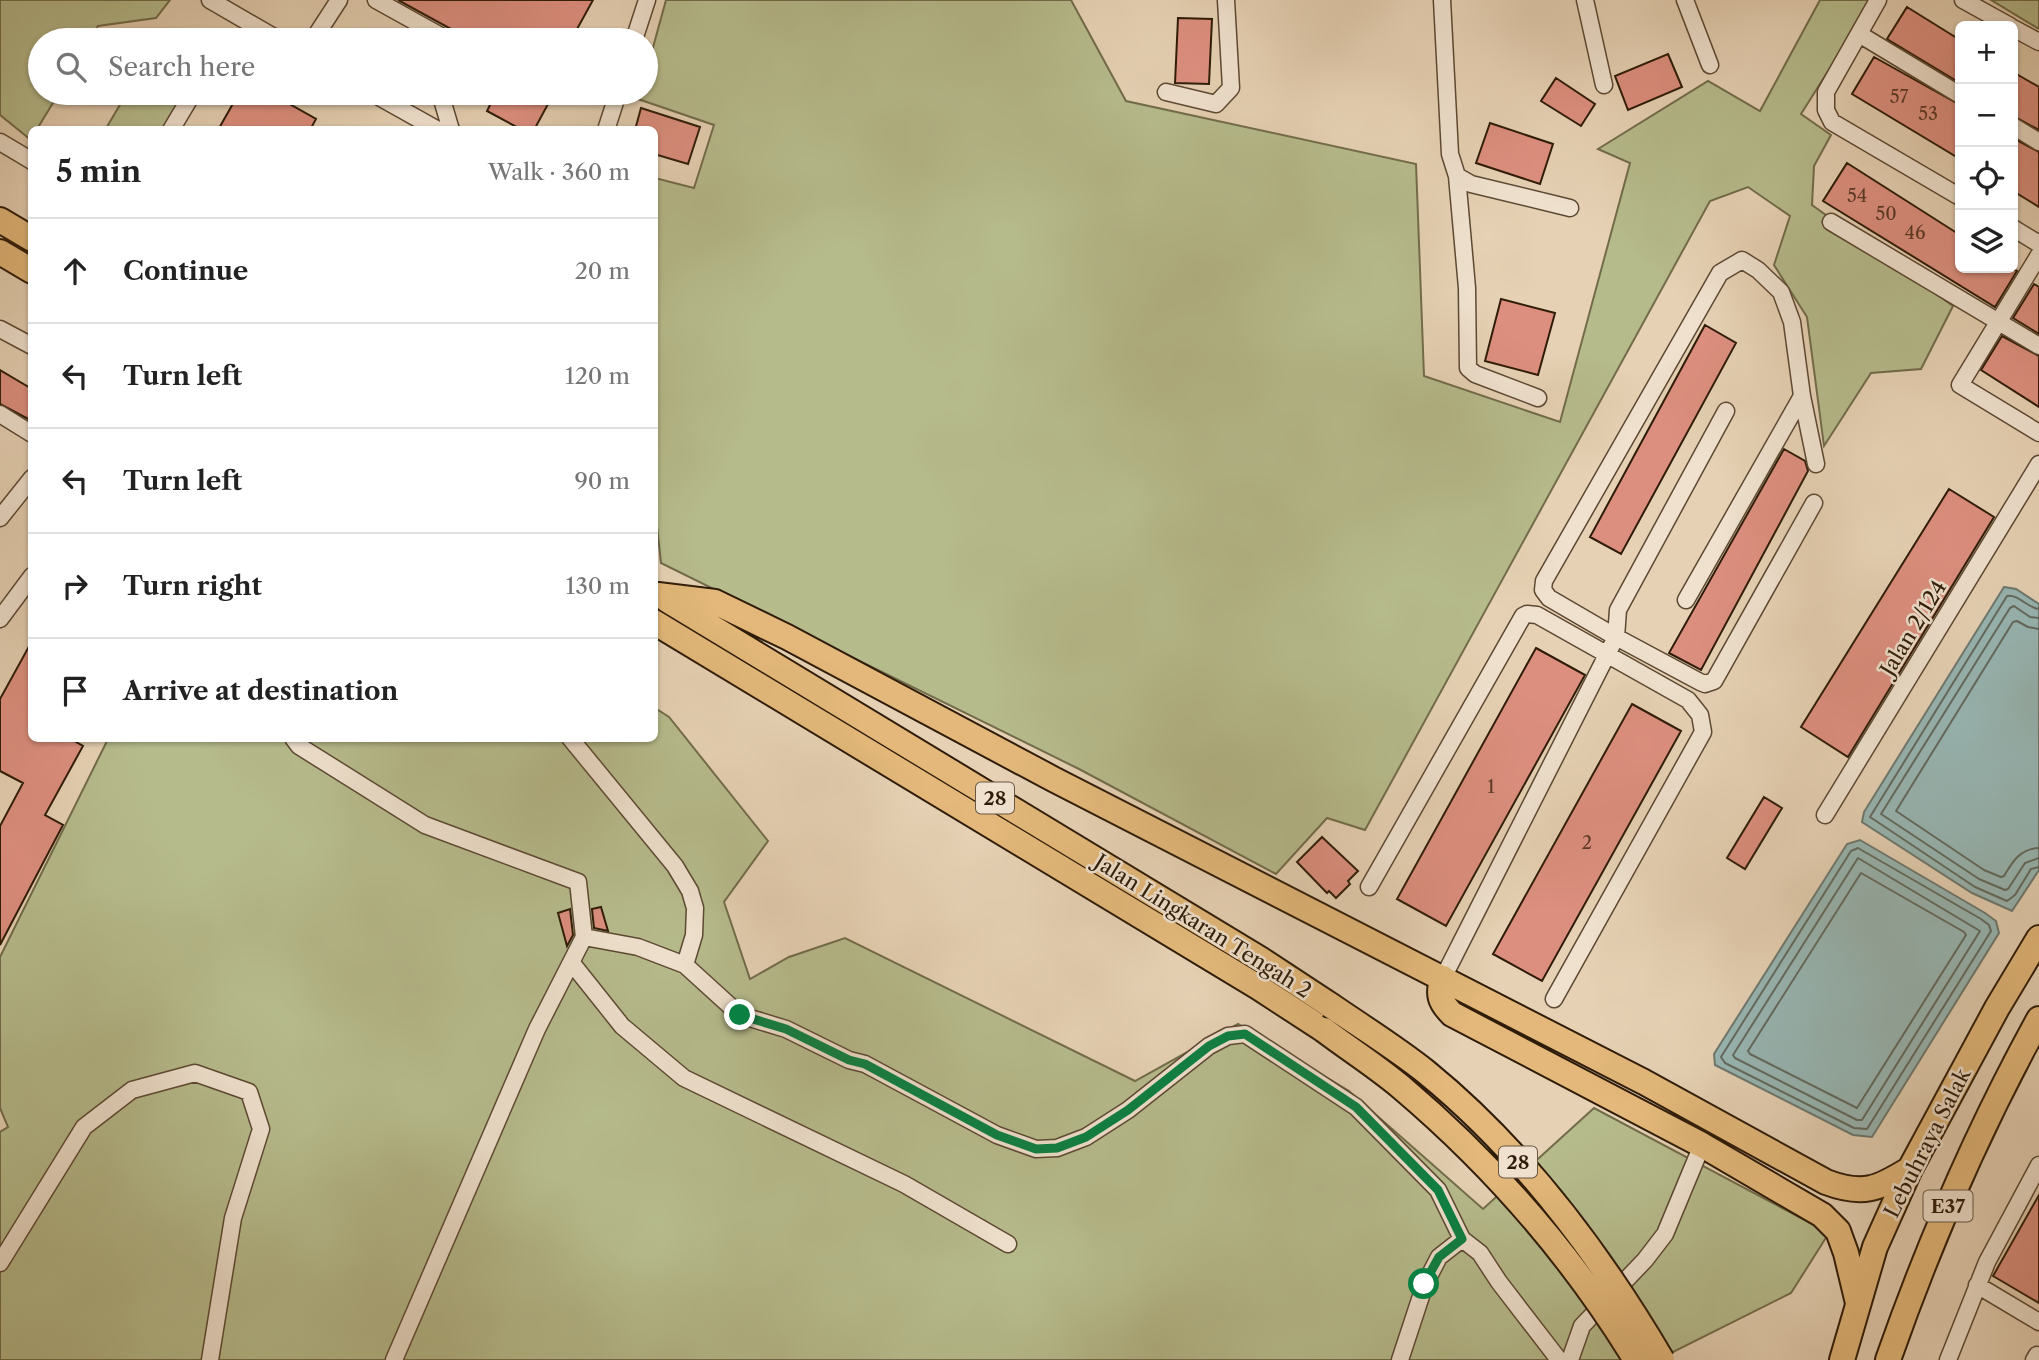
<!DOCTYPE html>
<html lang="en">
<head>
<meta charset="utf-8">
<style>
  body { margin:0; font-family:"Libre Caslon Text",serif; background:#f2f2f2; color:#222 }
  .controls { position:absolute; right:21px; top:21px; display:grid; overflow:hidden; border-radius:10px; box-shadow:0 2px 5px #0004 }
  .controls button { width:63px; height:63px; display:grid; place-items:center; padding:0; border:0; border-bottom:2px solid #e0e0e0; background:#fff; color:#222; font:35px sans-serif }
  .stop { position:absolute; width:21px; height:21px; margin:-16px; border:5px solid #0b8043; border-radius:50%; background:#fff }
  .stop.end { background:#0b8043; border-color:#fff; box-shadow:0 2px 7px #0008 }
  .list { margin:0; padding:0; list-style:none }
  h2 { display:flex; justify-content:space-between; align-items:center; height:91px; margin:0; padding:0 28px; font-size:30px }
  h2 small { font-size:23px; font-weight:400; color:#767676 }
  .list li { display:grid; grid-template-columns:46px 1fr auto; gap:21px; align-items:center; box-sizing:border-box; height:105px; padding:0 28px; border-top:2px solid #e0e0e0 }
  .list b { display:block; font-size:26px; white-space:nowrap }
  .list em { font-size:23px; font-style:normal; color:#767676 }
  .icon { flex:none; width:38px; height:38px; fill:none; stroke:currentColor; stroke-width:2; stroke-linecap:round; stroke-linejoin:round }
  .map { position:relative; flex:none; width:2039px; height:1360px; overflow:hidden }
  .search { position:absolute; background:#fff; box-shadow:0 2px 5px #0004; left:28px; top:28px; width:630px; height:77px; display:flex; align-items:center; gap:18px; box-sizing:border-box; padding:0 24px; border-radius:38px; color:#767676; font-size:26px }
  .panel { position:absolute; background:#fff; box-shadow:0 2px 5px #0004; left:28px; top:126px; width:630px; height:616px; border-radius:10px }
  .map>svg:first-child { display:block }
  .green { fill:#b6bb8c; stroke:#726c4a; stroke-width:2 }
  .water { fill:#97b6b3; stroke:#6d786f; stroke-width:2 }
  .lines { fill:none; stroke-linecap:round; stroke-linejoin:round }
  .shore { stroke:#63695e; stroke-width:2 }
  .building { fill:#dd8f7f; stroke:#2f1c08; stroke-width:2 }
  .minor-casing { stroke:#5d4933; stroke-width:19 }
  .highway-casing { stroke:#2f1c08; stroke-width:28 }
  .minor { stroke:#efe1ce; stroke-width:16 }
  .highway { stroke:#e3b87a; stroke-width:24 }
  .highway-bridge-casing { stroke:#2f1c08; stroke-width:28; stroke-linecap:butt }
  .highway-bridge { stroke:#e3b87a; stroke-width:24 }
  .route { stroke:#0b8043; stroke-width:9 }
  .labels { text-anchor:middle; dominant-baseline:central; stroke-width:5; stroke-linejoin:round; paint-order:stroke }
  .number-label { font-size:18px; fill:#5a3926 }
  .shield { fill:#efe1ce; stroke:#695743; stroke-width:2 }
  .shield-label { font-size:19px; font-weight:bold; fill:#2f1c08 }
  .street-label { font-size:21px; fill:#2f1c08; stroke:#efe1ce }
</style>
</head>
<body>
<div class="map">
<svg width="2039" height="1360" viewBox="0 0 2039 1360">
  <rect width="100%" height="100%" fill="#e6d1b4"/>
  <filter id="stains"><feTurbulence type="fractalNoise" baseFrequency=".00286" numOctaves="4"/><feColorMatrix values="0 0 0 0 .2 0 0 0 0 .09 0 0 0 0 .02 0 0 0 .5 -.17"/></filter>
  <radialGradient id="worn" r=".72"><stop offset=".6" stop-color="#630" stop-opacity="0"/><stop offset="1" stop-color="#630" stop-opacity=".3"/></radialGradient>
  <path class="green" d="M0,0H170L156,18L98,26L90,40H40V93H59L37,129L32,130L31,140L0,115Z
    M666,0H1071L1126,101L1416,164L1424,376L1560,422L1630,163L1598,149L1708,81L1760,111L1820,0H1873L1801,114L1831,135L1814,166L1812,205L1953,306L1921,369L1871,373L1824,446L1807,317L1774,265L1790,216L1748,187L1710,201L1365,830L1327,818L1276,874L1079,769L661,563L654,498L655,178L694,188L714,125L638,99L640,93H646V73Z
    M1991,0H2039V29Z
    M127,93H188L166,129L105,130Z
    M655,708L669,717L768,841L724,902L750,979L789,957L845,938L1135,1081L1238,1024L1349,1091L1483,1209L1594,1108L1829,1233L1791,1293L1657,1360H0V1132L8,1127L0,1108V957L108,739L654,738Z"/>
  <path class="water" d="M2004,587L2016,589L2039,604V870L2012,911L1972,893L1862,822L1864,812Z
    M1860,840L1985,913L1996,921L1999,933L1872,1137L1853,1135L1715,1065L1714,1054L1847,844Z"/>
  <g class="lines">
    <path class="shore" d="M2039,609C2027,608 2019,594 2007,596L1870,817L1975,887L2007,901L2015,895L2031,869L2039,867
      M2039,618L2030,617L2014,606L2010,608L1881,814L1979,879L2005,890L2008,889L2025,863L2039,858
      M2039,629L2028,627L2017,621L2013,622L1896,811L1984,870L2001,877L2004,876C2013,861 2020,849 2039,848
      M1858,848L1981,919L1989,925L1991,931L1867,1129L1854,1128L1725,1063L1721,1057L1851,851Z
      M1858,858L1980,931L1862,1120H1857L1735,1058L1733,1055Z
      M1861,873L1964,932L1966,935L1857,1108L1750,1054L1748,1051Z"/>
  </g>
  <path class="building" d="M398,0H593L571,40H471Z
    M1907,7L1960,40V83L1887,39Z
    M1178,18L1212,19L1209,84L1175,83Z
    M1668,54L1682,87L1628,110L1615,76Z
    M1874,57L1960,105V159L1852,94Z
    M2013,72L2039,87V130L2013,116Z
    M1556,78L1595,104L1581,126L1541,101Z
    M239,93H270L316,119L310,130H218Z
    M496,93H554L534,130H522L487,111Z
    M641,108L700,127L688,164L654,154V130H635Z
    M1490,123L1553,144L1540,184L1476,163Z
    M2013,138L2039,152V207L2013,191Z
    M1847,163L1960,235V268H2011L2017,271L1995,307L1823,201Z
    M2034,284L2039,287V334L2013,318Z
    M1501,299L1555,313L1538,375L1485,361Z
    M1705,325L1736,343L1621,554L1590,537Z
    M2002,336L2039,356V407L1981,370Z
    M0,370L32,389V421L0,404Z
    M1784,449L1805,461L1808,471L1701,670L1669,653Z
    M1949,489L1994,517L1848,757L1801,727Z
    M32,641V738H69L83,746L45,815L63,825L0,945V826L23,783L0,771V699Z
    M1536,648L1585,675L1446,926L1397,899Z
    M1632,704L1681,731L1542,981L1493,954Z
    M1764,797L1782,808L1745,869L1727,858Z
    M1322,837L1358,871L1348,881L1350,884L1336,898L1329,891L1327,893L1297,862Z
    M601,907L608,931L594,928L592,909Z
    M570,909L573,935L567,946L558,913Z
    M2039,1195V1303L1993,1276Z"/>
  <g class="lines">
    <defs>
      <path id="minor" d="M210,0L279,40
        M376,0L448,40
        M1442,0L1450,154L1457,176L1471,184L1570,208
        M1585,0L1604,85
        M1685,0L1710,65
        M1878,0L1826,92V110L1832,122L1960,197
        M1963,0L2010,26
        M2013,28L2039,42
        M1859,34L1960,95
        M313,40L339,0
        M634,40L647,0
        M1166,92L1216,104L1231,88L1226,0
        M372,93L438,130
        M440,93L451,130
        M2013,126L2039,142
        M171,130L193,93
        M606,130L618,93
        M0,142L32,161
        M1457,176L1467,288L1468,368L1475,374L1538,398
        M1831,222L2039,346
        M2013,228L2039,244
        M2039,255L1960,385L2039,433
        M0,329L32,346
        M1726,411L1618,610L1616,637L1700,682L1705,684L1714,681L1814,503
        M0,414L32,434
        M0,518L32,478
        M1686,600L1802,396
        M0,619L32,576
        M293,738L299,746L425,825L578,882L584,937L537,1029L394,1360
        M570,738L675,866L690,891L695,908L694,935L685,965
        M1825,815L2039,464
        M1369,887L1523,616L1527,614L1537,615L1688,700L1700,715L1703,732L1554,999
        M584,937L638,947L685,965L740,1015L786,1029L849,1060L865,1064L997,1135L1036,1149L1057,1148L1086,1137L1128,1110L1209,1046L1228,1036L1245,1034L1356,1107L1438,1190L1462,1239
        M571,962L622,1026L684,1078L904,1184L1008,1244
        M1443,978L1616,637L1549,598L1543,590L1544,581L1720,273L1742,260L1758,270L1781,292L1792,322L1802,396L1816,464
        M0,1263L84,1127L132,1090L195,1073L249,1092L261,1129L233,1218L210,1360
        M1977,1285L2039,1322
        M1400,1360L1425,1284L1439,1257L1462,1239L1480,1253L1499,1282L1559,1360
        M1570,1360L1582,1326L1645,1260L1665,1234L1702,1145
        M1948,1360L1987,1262L2039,1165
        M2034,1360L2037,1355"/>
      <path id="highway" d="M0,220L32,239
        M0,252L32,271
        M658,595L715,602L787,637L1053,779L1644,1082L1826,1182C1863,1196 1878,1189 1910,1169
        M667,600L1260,959L1330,1005
        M654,622L1258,987L1324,1030
        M1443,978C1437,994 1440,1002 1452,1014L1702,1145L1822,1215L1838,1231L1846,1253L1858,1303
        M1842,1360L1875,1247L1910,1169L1997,1008L2039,938
        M1888,1360C1929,1243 1979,1128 2039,1019"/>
    </defs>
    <use href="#minor" class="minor-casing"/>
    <use href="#highway" class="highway-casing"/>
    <use href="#minor" class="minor"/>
    <use href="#highway" class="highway"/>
    <defs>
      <path id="highway-bridge" d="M1330,1005C1362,1027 1396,1048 1426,1072C1523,1151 1599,1253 1662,1360
        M1324,1030C1349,1049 1376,1066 1401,1087C1493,1165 1573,1257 1636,1360"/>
    </defs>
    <use href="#highway-bridge" class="highway-bridge-casing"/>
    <use href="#highway-bridge" class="highway-bridge"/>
  </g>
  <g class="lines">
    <path class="route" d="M740,1015L786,1029L849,1060L865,1064L997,1135L1036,1149L1057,1148L1086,1137L1128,1110L1209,1046L1228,1036L1245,1034L1356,1107L1438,1190L1462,1239L1439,1257L1424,1284"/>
  </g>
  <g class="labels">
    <g class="number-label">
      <text x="1899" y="97">57</text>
      <text x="1928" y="114">53</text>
      <text x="1857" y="196">54</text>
      <text x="1886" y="214">50</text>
      <text x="1915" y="233">46</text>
      <text x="1491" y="787">1</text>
      <text x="1587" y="843">2</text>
    </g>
    <g class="shield">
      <rect x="976" y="782.5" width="38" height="31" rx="5"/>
      <rect x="1499" y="1146.5" width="38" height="31" rx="5"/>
      <rect x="1923.5" y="1190.5" width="49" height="31" rx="5"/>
    </g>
    <g class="shield-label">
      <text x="995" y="798">28</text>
      <text x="1518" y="1162">28</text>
      <text x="1948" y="1206">E37</text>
    </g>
    <g class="street-label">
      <text transform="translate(1913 628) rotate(-59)">Jalan 2/124</text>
      <text transform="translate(1203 926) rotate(32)">Jalan Lingkaran Tengah 2</text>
      <text transform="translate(1927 1143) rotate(-63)">Lebuhraya Salak</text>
    </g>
  </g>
  <rect width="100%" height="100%" filter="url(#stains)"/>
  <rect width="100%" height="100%" fill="url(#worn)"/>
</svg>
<div class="controls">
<button>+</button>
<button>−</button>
<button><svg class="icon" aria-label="locate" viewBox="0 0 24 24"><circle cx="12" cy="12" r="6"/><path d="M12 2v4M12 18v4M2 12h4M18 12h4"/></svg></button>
<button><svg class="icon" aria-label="layers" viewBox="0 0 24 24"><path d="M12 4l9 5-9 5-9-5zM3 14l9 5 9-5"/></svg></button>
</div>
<div class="stop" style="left:1424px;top:1284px"></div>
<div class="stop end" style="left:740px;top:1015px"></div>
<div class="search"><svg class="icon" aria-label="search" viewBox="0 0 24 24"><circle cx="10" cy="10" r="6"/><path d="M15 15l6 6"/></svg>Search here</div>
<section class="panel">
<h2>5 min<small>Walk · 360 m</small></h2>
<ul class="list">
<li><svg class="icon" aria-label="ahead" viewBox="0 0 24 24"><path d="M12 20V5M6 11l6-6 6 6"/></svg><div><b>Continue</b></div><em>20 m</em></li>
<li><svg class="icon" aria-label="left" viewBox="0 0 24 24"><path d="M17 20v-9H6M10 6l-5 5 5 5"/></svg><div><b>Turn left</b></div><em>120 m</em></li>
<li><svg class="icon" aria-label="left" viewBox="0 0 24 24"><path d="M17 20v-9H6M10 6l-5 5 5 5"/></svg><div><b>Turn left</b></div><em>90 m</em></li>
<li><svg class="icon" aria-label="right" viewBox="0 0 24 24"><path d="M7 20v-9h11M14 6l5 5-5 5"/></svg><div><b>Turn right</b></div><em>130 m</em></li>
<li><svg class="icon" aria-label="arrive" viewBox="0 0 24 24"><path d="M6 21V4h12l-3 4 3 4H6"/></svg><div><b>Arrive at destination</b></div></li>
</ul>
</section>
</div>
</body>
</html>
